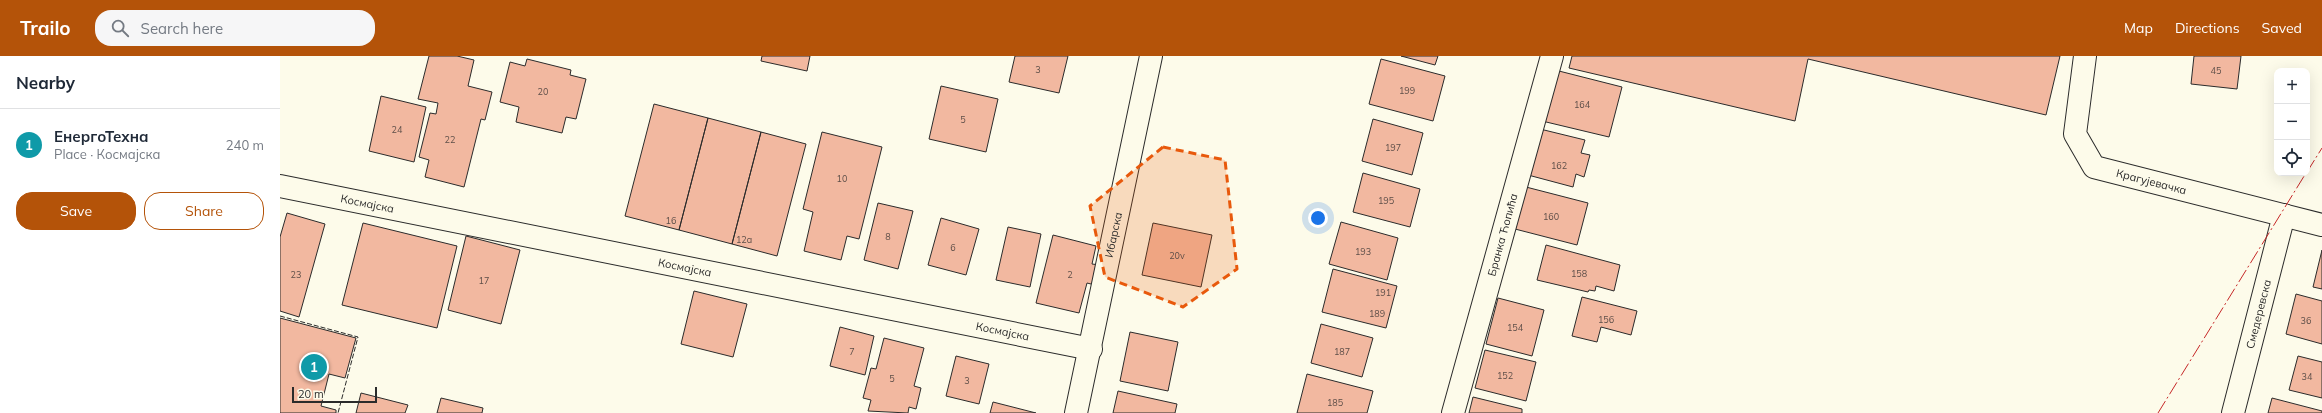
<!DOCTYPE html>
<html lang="en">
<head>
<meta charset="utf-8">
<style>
  body { margin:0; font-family:Mulish,sans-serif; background:#f6f6f7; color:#1f2937 }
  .controls { position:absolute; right:12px; top:12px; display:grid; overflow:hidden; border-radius:8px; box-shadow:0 4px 16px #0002 }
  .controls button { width:36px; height:36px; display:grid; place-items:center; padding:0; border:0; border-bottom:1px solid #e0e1e3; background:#fff; color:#1f2937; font:20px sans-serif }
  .scale { position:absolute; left:12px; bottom:10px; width:85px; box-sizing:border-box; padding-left:4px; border:2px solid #2b2b2b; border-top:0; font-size:11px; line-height:14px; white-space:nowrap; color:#2b2b2b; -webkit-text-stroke:3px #fdfbea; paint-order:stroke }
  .you { position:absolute; left:1038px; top:162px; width:14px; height:14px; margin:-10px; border:3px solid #fff; border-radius:50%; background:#1a73e8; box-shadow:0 0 0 6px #1a73e833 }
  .badge { display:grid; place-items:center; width:26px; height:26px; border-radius:50%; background:#b45309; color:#fff; font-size:13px; font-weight:700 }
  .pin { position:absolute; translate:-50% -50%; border:2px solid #fff; box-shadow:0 1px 4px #0006 }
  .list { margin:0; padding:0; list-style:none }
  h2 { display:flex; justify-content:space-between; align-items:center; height:52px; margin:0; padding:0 16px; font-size:17px }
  h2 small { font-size:13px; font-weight:400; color:#747a83 }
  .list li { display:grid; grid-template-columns:26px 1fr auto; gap:12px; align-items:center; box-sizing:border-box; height:72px; padding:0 16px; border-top:1px solid #e0e1e3 }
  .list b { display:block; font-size:15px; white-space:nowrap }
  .list p { margin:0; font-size:13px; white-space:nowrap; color:#747a83 }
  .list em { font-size:13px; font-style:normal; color:#747a83 }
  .actions { display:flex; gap:8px; padding:12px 16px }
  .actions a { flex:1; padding:9px 0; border:1px solid #b45309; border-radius:16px; text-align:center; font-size:14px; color:#b45309 }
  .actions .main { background:#b45309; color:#fff }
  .icon { flex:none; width:22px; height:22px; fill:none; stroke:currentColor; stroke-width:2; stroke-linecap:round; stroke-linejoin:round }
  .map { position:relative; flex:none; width:2042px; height:357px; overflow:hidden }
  header { display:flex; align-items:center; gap:24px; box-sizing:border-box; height:56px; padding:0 20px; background:#b45309; color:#fff }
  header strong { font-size:19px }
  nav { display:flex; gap:22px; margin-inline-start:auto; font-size:14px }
  .search { width:280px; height:36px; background:#f6f6f7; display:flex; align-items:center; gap:10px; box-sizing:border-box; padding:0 14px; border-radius:16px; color:#747a83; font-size:15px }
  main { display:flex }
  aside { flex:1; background:#fff }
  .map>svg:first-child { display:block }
  .building { fill:#f2b8a0; stroke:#2b2b2b }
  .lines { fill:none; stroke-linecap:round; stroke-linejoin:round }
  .minor-casing { stroke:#2b2b2b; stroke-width:24 }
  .tertiary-casing { stroke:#2b2b2b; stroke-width:24 }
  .minor { stroke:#fdfbea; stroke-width:22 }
  .tertiary { stroke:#fdfbea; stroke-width:22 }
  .fence { stroke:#2b2b2b; stroke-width:1; stroke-dasharray:5 2; stroke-linecap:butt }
  .power { stroke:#c62828; stroke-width:1; stroke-dasharray:14 3 2 3; stroke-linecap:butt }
  .marked { fill:#e8590c; fill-opacity:0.2; stroke:#e8590c; stroke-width:3; stroke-dasharray:8 5; stroke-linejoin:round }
  .labels { text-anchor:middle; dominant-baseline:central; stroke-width:3; stroke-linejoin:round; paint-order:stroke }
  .number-label { font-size:9px; fill:#5d4e48 }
  .street-label { font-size:11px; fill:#2b2b2b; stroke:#fdfbea }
</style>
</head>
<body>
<header>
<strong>Trailo</strong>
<div class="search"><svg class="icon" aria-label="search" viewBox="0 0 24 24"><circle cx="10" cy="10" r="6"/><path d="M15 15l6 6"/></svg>Search here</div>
<nav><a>Map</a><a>Directions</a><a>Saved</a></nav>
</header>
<main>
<aside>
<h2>Nearby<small></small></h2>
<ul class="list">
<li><span class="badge" style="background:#0f9aa8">1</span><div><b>ЕнергоТехна</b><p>Place · Космајска</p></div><em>240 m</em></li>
</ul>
<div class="actions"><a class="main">Save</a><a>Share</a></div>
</aside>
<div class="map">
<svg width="2042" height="357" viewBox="0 0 2042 357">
  <rect width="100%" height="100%" fill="#fdfbea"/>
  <path class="building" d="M149,0H177L194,4L188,30L212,36L205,64L201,63L184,131L145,121L149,104L139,101L150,57L156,58L158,47L138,43Z
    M482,0H530L527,15L481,5Z
    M735,0H788L779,37L729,26Z
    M1121,0H1158L1155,9Z
    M1292,0H1780L1766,59L1528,3L1515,65L1289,12Z
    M1914,0H1961L1957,33L1911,28Z
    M247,3L291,14L290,19L306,23L296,63L286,61L282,77L236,66L239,51L220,46L230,6L245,10Z
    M1101,3L1165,20L1153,65L1089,48Z
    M1275,14L1342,31L1329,81L1262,65Z
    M661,30L718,43L706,96L649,83Z
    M101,40L146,51L134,106L89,95Z
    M374,48L428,62L399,174L345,160Z
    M428,62L481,76L452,188L399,174Z
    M1093,63L1143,77L1132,119L1082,105Z
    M1260,73L1305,84L1301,97L1310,99L1304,121L1296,118L1293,131L1248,119Z
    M481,76L526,88L497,200L452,188Z
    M542,76L602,91L579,183L567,180L561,204L524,195L533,156L523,153Z
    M1083,117L1140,133L1130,171L1073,156Z
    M1246,131L1308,147L1297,189L1235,173Z
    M598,147L633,155L618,213L584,204Z
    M7,157L45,168L19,261L0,255V181Z
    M661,162L699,173L686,219L648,209Z
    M1061,166L1118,182L1107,224L1049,208Z
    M83,167L177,190L157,272L62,249Z
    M873,167L932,179L921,231L862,219Z
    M728,171L761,178L750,231L716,224Z
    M773,179L816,190L812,208L820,209L815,229L807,227L799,257L756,247Z
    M186,180L240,194L221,268L168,254Z
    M1266,189L1340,209L1334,235L1316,230L1315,235L1309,234L1308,236L1257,224Z
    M2042,194V233L2033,231Z
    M1053,213L1117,230L1106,272L1042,256Z
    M414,235L467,248L453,301L401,288Z
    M2016,238L2042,245V288L2006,278Z
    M1302,241L1357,255L1351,279L1321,271L1317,286L1292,280Z
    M1218,242L1264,254L1252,300L1206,288Z
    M0,262L76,282L65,322L49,318L41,350L56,354V357H0Z
    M1041,268L1093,282L1082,321L1031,307Z
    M560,271L594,280L585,319L550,310Z
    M850,276L898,286L888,335L840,325Z
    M604,282L644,292L634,330L641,332L636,353L629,351L628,357L588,355L591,344L583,342L591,312L596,313Z
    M1205,294L1256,306L1246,345L1195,332Z
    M676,300L709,308L699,348L666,340Z
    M2018,300L2042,306V342L2009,334Z
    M1027,318L1093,335L1087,357H1017Z
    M838,335L897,348L895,357H833Z
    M81,337L128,349L125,357H76Z
    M1193,341L1242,353V357H1189Z
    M161,342L203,352L202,357H157Z
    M1992,342L2042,355V357H1988Z
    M713,346L756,357H710Z"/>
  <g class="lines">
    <defs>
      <g id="minor">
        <path id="s1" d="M1805,0L1795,78L1814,111L2042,169"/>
        <path id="s2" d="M0,130L811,293"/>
        <path id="s3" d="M796,357L871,0"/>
        <path id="s4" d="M1953,357L2004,159"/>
      </g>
      <g id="tertiary">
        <path id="s5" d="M1173,357L1272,0"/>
      </g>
    </defs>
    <use href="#minor" class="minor-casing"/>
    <use href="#tertiary" class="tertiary-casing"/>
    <use href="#minor" class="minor"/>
    <use href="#tertiary" class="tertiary"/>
    <path class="fence" d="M0,260L78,281L58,357"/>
    <path class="power" d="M2027,116L2042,92
      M1878,357L2026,117"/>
  </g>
  <path class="marked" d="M883,91L945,104L957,213L903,251L825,221L810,150Z"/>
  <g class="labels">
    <g class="number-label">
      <text x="758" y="13">3</text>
      <text x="1936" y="14">45</text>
      <text x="1127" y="34">199</text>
      <text x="263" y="35">20</text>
      <text x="1302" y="48">164</text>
      <text x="683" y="63">5</text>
      <text x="117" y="73">24</text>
      <text x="170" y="83">22</text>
      <text x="1113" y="91">197</text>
      <text x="1279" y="109">162</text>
      <text x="562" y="122">10</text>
      <text x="1106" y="144">195</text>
      <text x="1271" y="160">160</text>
      <text x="391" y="164">16</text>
      <text x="608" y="180">8</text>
      <text x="464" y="183">12a</text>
      <text x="673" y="191">6</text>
      <text x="1083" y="195">193</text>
      <text x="897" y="199">20v</text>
      <text x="1299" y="217">158</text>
      <text x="16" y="218">23</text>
      <text x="790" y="218">2</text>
      <text x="204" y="224">17</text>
      <text x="1103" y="236">191</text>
      <text x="1097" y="257">189</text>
      <text x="1326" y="263">156</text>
      <text x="2026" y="264">36</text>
      <text x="1235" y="271">154</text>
      <text x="572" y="295">7</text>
      <text x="1062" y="295">187</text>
      <text x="1225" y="319">152</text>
      <text x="2027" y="320">34</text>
      <text x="612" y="322">5</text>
      <text x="687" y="324">3</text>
      <text x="1055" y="346">185</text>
    </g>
    <g class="street-label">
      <text stroke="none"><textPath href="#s1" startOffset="176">Крагујевачка</textPath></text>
      <text stroke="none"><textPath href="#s2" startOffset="89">Космајска</textPath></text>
      <text stroke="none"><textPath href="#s5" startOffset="185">Бранка Ћопића</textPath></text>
      <text stroke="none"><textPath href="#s3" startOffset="182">Ибарска</textPath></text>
      <text stroke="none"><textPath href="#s2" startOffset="413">Космајска</textPath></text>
      <text stroke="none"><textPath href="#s4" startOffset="102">Смедеревска</textPath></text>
      <text stroke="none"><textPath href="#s2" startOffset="737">Космајска</textPath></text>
    </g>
  </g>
</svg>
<div class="controls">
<button>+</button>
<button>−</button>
<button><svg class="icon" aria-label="locate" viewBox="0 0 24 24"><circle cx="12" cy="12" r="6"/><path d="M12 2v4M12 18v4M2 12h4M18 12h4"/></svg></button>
</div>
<div class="scale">20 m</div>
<div class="you"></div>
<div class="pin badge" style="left:34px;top:311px;background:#0f9aa8">1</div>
</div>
</main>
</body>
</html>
